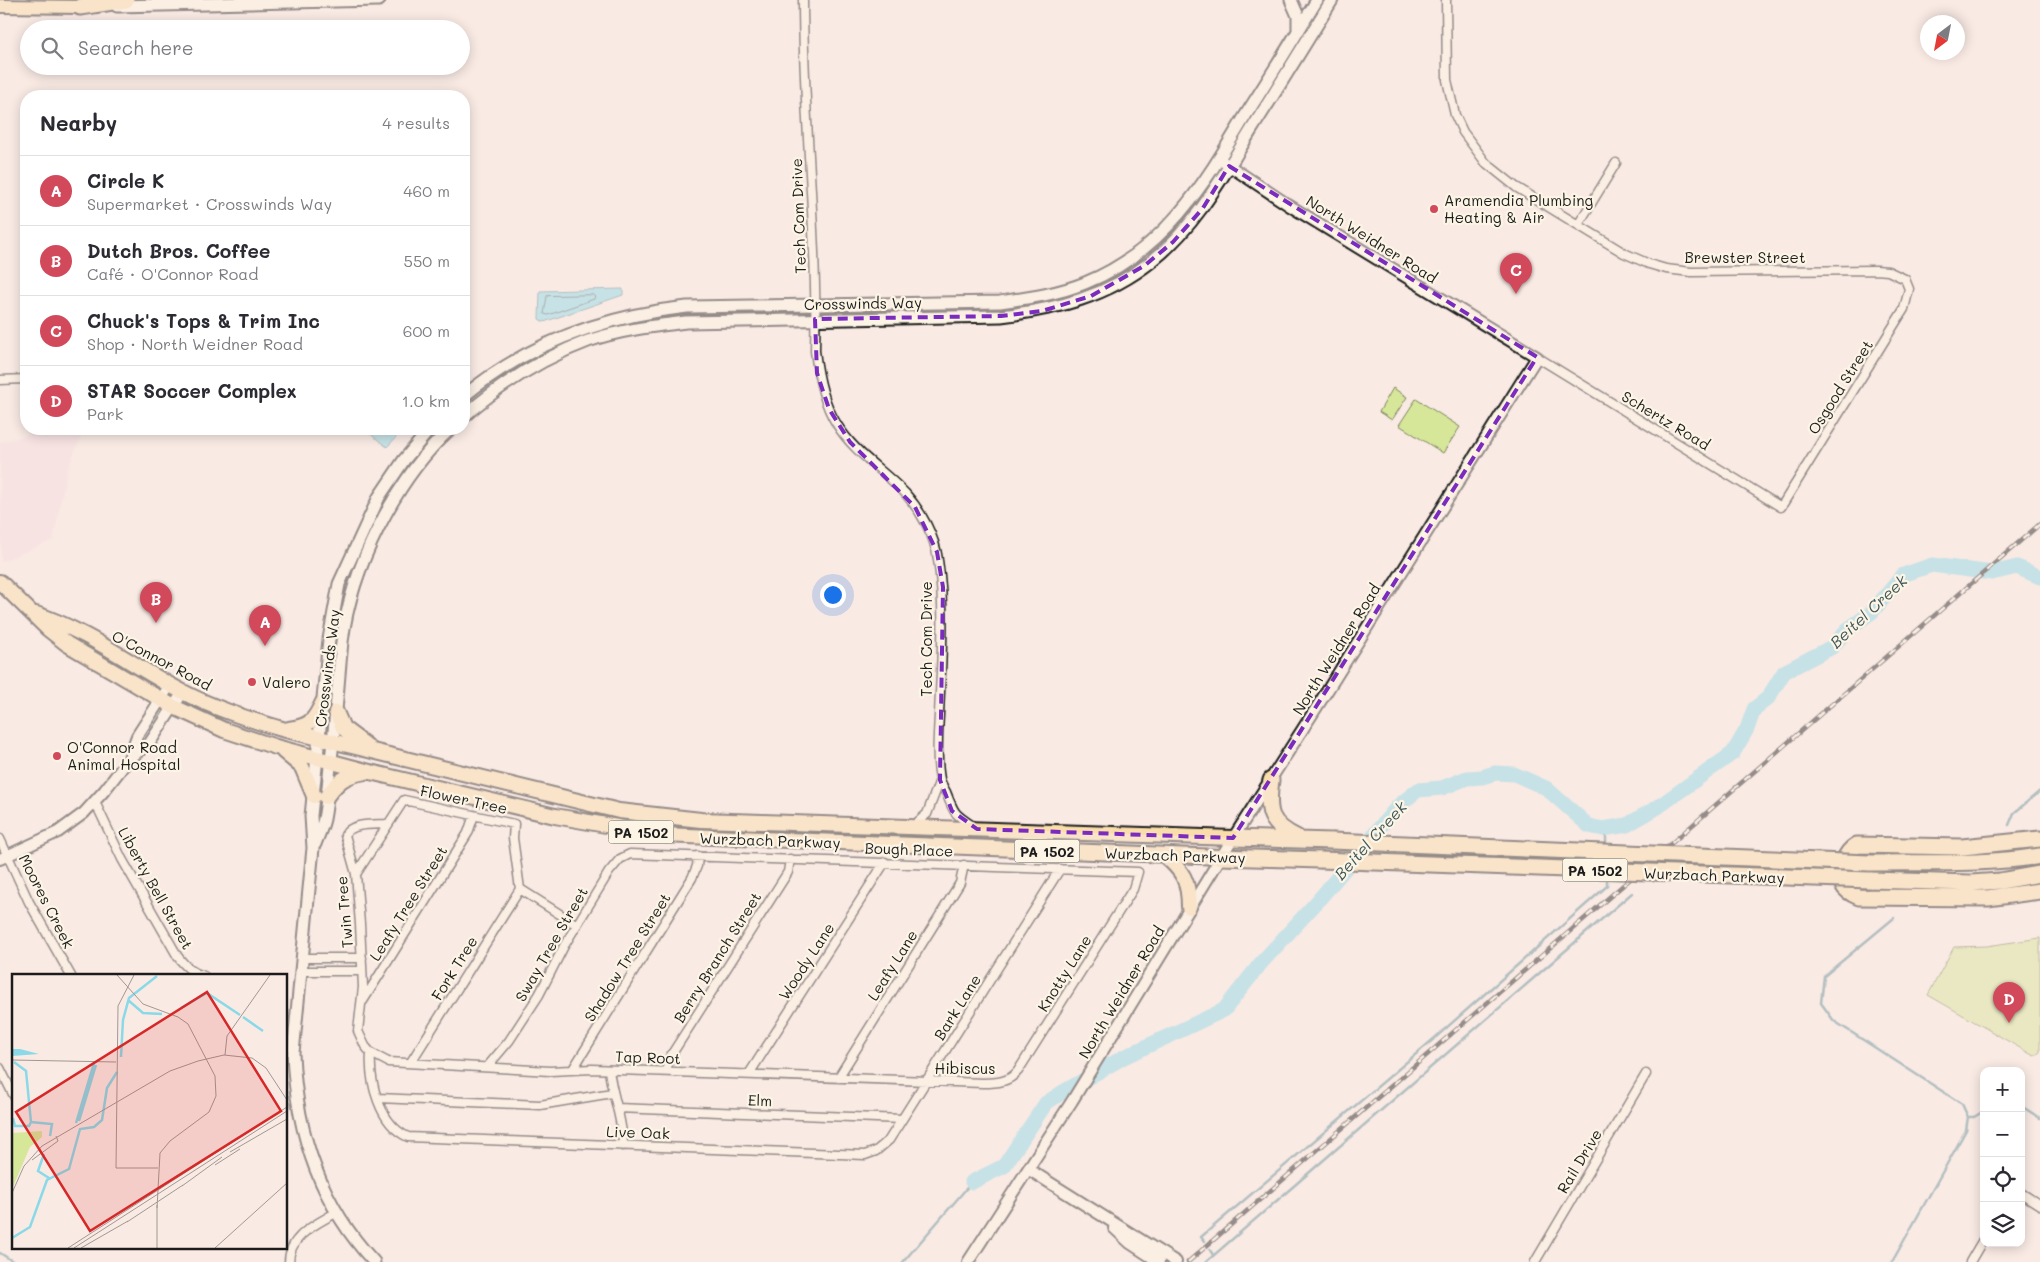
<!DOCTYPE html>
<html lang="en">
<head>
<meta charset="utf-8">
<style>
  body { margin:0; font-family:Mali,sans-serif; background:#f2f2f3; color:#2b2b33 }
  .controls { position:absolute; right:15px; bottom:15px; display:grid; overflow:hidden; border-radius:10px; box-shadow:0 2px 12px #0003 }
  .controls button { width:45px; height:45px; display:grid; place-items:center; padding:0; border:0; border-bottom:1px solid #e1e1e2; background:#fff; color:#2b2b33; font:25px sans-serif }
  .compass { position:absolute; left:1920px; top:15px; width:45px; height:45px; border-radius:50%; background:#fff; box-shadow:0 2px 12px #0003; rotate:212deg }
  .you { position:absolute; left:832px; top:594px; width:18px; height:18px; margin:-12px; border:4px solid #fff; border-radius:50%; background:#1a73e8; box-shadow:0 0 0 8px #1a73e833 }
  .badge { display:grid; place-items:center; width:32px; height:32px; border-radius:50%; background:#d1495b; color:#fff; font-size:16px; font-weight:700 }
  .pin { position:absolute; translate:-50% -41px; filter:drop-shadow(0 1px 2px #0008) }
  .pin::after { content:''; position:absolute; top:26px; width:18px; height:15px; background:inherit; clip-path:polygon(0 0,100% 0,50% 100%) }
  .list { margin:0; padding:0; list-style:none }
  h2 { display:flex; justify-content:space-between; align-items:center; height:65px; margin:0; padding:0 20px; font-size:21px }
  h2 small { font-size:16px; font-weight:400; color:#7c7c81 }
  .list li { display:grid; grid-template-columns:32px 1fr auto; gap:15px; align-items:center; box-sizing:border-box; height:70px; padding:0 20px; border-top:1px solid #e1e1e2 }
  .list b { display:block; font-size:19px; white-space:nowrap }
  .list p { margin:0; font-size:16px; white-space:nowrap; color:#7c7c81 }
  .list em { font-size:16px; font-style:normal; color:#7c7c81 }
  .icon { flex:none; width:28px; height:28px; fill:none; stroke:currentColor; stroke-width:2; stroke-linecap:round; stroke-linejoin:round }
  .map { position:relative; flex:none; width:2040px; height:1262px; overflow:hidden }
  .search { position:absolute; background:#fff; box-shadow:0 2px 12px #0003; left:20px; top:20px; width:450px; height:55px; display:flex; align-items:center; gap:12px; box-sizing:border-box; padding:0 18px; border-radius:28px; color:#7c7c81; font-size:19px }
  .panel { position:absolute; background:#fff; box-shadow:0 2px 12px #0003; left:20px; top:90px; width:450px; height:345px; border-radius:20px }
  .map>svg:first-child { display:block }
  .built { fill:#f5dce3 }
  .green { fill:#d7e79a; stroke:#7a825b }
  .water { fill:#8ad9e8; stroke:#5e8d96 }
  .lines { fill:none; stroke-linecap:round; stroke-linejoin:round }
  .shore { stroke:#48686e; stroke-width:1 }
  .stream { stroke:#5e8d96; stroke-width:2.5 }
  .river { stroke:#8ad9e8; stroke-width:15 }
  .minor-casing { stroke:#1c1c1c; stroke-width:11 }
  .tertiary-casing { stroke:#1c1c1c; stroke-width:14 }
  .secondary-casing { stroke:#1c1c1c; stroke-width:15 }
  .primary-casing { stroke:#1c1c1c; stroke-width:16 }
  .trunk-casing { stroke:#1c1c1c; stroke-width:18 }
  .motorway-casing { stroke:#1c1c1c; stroke-width:19 }
  .minor { stroke:#fcf5e5; stroke-width:8 }
  .tertiary { stroke:#fcf5e5; stroke-width:10 }
  .secondary { stroke:#fcf5e5; stroke-width:11 }
  .primary { stroke:#f9deab; stroke-width:12 }
  .trunk { stroke:#f9deab; stroke-width:14 }
  .motorway { stroke:#f9deab; stroke-width:15 }
  .rail-casing { stroke:#1c1c1c; stroke-width:4.5 }
  .rail { stroke:#fcf5e5; stroke-width:2.5; stroke-dasharray:8; stroke-linecap:butt }
  .motorway-bridge-casing { stroke:#1c1c1c; stroke-width:19; stroke-linecap:butt }
  .motorway-bridge { stroke:#f9deab; stroke-width:15 }
  .marked { fill:none; stroke:#7b2cbf; stroke-width:4; stroke-dasharray:10 6; stroke-linejoin:round }
  .poi-dot { fill:#d1495b; stroke:#fcf5e5; stroke-width:2 }
  .labels { text-anchor:middle; dominant-baseline:central; stroke-width:4.5; stroke-linejoin:round; paint-order:stroke }
  .shield { fill:#fcf5e5; stroke:#5f5d58; stroke-width:1 }
  .shield-label { font-size:14px; font-weight:bold; fill:#1c1c1c }
  .poi-label { font-size:15px; fill:#1c1c1c; stroke:#fcf5e5; text-anchor:start }
  .street-label { font-size:15px; fill:#1c1c1c; stroke:#fcf5e5 }
  .water-label { font-size:16px; font-style:italic; fill:#3d5559; stroke:#fcf5e5 }
  .inset-river { fill:none; stroke:#8ad9e8; stroke-width:2.5 }
  .inset-road { fill:none; stroke:#a19894; stroke-width:1 }
  .view { fill:#d62828; fill-opacity:0.15; stroke:#d62828; stroke-width:2.5 }
  .inset-edge { fill:none; stroke:#1c1c1c; stroke-width:2.5 }
</style>
</head>
<body>
<div class="map">
<svg width="2040" height="1262" viewBox="0 0 2040 1262">
  <rect width="100%" height="100%" fill="#f9eae4"/>
  <filter id="ink" filterUnits="userSpaceOnUse"><feTurbulence type="fractalNoise" baseFrequency=".02" numOctaves="2"/><feDisplacementMap in="SourceGraphic" scale="10" xChannelSelector="R" yChannelSelector="G"/><feConvolveMatrix kernelMatrix="1 2 1 2 8 2 1 2 1" color-interpolation-filters="sRGB"/></filter>
  <g filter="url(#ink)">
    <path class="built" d="M52,429H84L67,471L53,540L1,562L0,442Z"/>
    <path class="green" d="M1393,388L1407,397L1392,420L1379,412Z
      M1416,399L1460,427L1443,453L1399,425Z
      M2040,938V1052L2034,1056L1928,995L1954,947L1987,946Z"/>
    <path class="water" d="M623,289V295L544,322L539,319L540,291Z
      M364,429H404L387,447Z"/>
    <g class="lines">
      <path class="shore" d="M593,295L595,297L594,299L548,315L544,314L547,296Z"/>
      <path class="stream" d="M2009,825L2014,813L2040,791
        M1606,828V848
        M2021,1106L2040,1118
        M1968,1117H1974L1984,1111
        M1204,1241L1201,1237L1436,1037L1607,886V876
        M1210,1250L1213,1255
        M0,1253L14,1262
        M903,1262L972,1182
        M1206,1262L1632,893
        M1892,1262L1966,1130L1968,1117L1962,1104L1834,1021L1821,1003L1824,976L1894,918"/>
      <path class="river" d="M972,1182L1004,1166L1046,1103L1063,1092L1124,1057L1224,1010L1261,963L1316,903L1398,806L1418,790L1442,788L1467,778L1482,777L1495,773L1514,774L1546,788L1589,826L1603,829L1627,825L1658,807L1733,753L1747,729L1754,709L1768,698L1784,672L1832,647L1848,629L1872,612L1903,575L1932,565L1992,573L2017,567L2040,577"/>
      <defs>
        <path id="minor" d="M803,0C803,117 818,234 815,351C818,376 823,402 836,423C854,453 882,469 905,493C921,511 935,536 938,560C946,611 941,663 939,715C938,735 936,758 940,779C941,784 944,788 946,792C954,813 954,814 973,826
          M1446,0L1447,80L1455,115L1463,132L1486,163L1516,187L1624,253L1649,264L1666,269L1691,272L1876,270L1888,271L1905,279L1909,289L1904,309L1781,507L1537,357
          M1578,225L1616,163
          M0,380L26,379
          M95,802L122,859L178,957C186,967 192,973 204,976
          M388,824C376,825 351,822 345,835L356,874L360,924L363,987L358,1031L365,1046L371,1053L388,1062L550,1071L592,1069L983,1083C997,1083 1009,1082 1018,1071L1133,889L1138,872L630,854L620,859L609,872L564,946L539,995L509,1041L487,1067
          M913,826L927,814L940,780
          M0,839L29,902L71,976
          M356,874L404,800L514,824L513,838L520,889
          M520,889L577,925
          M302,958H362
          M301,971H362
          M363,1001L468,833L474,815
          M371,1053C369,1081 379,1124 408,1137L865,1155L876,1151L889,1140L1060,869
          M411,1062L520,889
          M0,1068L14,1096
          M573,1069L692,878L697,866L698,856
          M609,1070C612,1096 623,1119 623,1146
          M666,1071L670,1057L788,872L790,859
          M749,1074L885,862
          M838,1078L960,883L964,865
          M378,1098L540,1105L612,1093
          M617,1108L902,1119
          M2021,1193L2040,1205
          M289,1262C289,1235 317,1224 337,1212
          M1535,1262L1646,1074
          M1970,1262L1984,1238"/>
        <path id="tertiary" d="M129,758L137,736L170,685
          M0,859L58,832L84,813L104,791L129,759L149,744L183,692
          M1028,1169L1176,1262
          M1114,1228L1130,1243L1159,1262
          M968,1262L1072,1101L1221,857L1327,691L1537,357L1290,206L1219,159"/>
        <path id="secondary" d="M1291,0L1298,16V29
          M117,6L379,0
          M464,396C528,343 605,316 687,307L1000,302C1028,298 1058,294 1085,283C1165,251 1205,183 1247,113C1271,76 1294,38 1317,0
          M464,416C500,385 542,358 588,341C620,330 653,326 686,322L1001,316C1057,309 1107,297 1152,261C1195,227 1222,178 1250,132C1278,88 1305,44 1332,0
          M315,844C318,836 322,828 324,819C328,800 328,779 331,759C336,720 338,681 342,642C351,568 395,480 450,429
          M374,1262C320,1204 296,1131 293,1053L313,848L311,816L329,639L339,584L379,497L404,460L430,429"/>
        <path id="primary" d="M0,6L80,7"/>
        <path id="trunk" d="M0,582L48,629L67,644L174,707L224,730L276,747L366,771L555,816L662,835L1221,857
          M36,614C88,631 133,666 181,691C213,708 248,719 282,729L619,811L701,820L1233,838
          M336,712L343,728L367,746
          M289,729C310,726 314,721 323,702
          M283,751L302,767L314,796
          M326,797C339,780 344,776 365,772
          M1164,855C1183,871 1189,881 1189,907"/>
        <path id="motorway" d="M80,7L126,0
          M1271,780C1267,811 1268,824 1298,838
          M1233,838L1332,841
          M2040,839L1962,847L1857,845C1845,852 1837,871 1843,885C1846,891 1854,895 1859,897L1988,898L2040,891
          M1221,857L1320,860
          M1869,863C1926,862 1984,865 2040,856
          M1870,880L1971,883L2000,881L2040,874"/>
      </defs>
      <use href="#minor" class="minor-casing"/>
      <use href="#tertiary" class="tertiary-casing"/>
      <use href="#secondary" class="secondary-casing"/>
      <use href="#primary" class="primary-casing"/>
      <use href="#trunk" class="trunk-casing"/>
      <use href="#motorway" class="motorway-casing"/>
      <use href="#minor" class="minor"/>
      <use href="#tertiary" class="tertiary"/>
      <use href="#secondary" class="secondary"/>
      <use href="#primary" class="primary"/>
      <use href="#trunk" class="trunk"/>
      <use href="#motorway" class="motorway"/>
      <defs>
        <path id="rail" d="M1188,1262L2040,524"/>
      </defs>
      <use href="#rail" class="rail-casing"/>
      <use href="#rail" class="rail"/>
      <defs>
        <path id="motorway-bridge" d="M1332,841L1869,863
          M1320,860L1870,880"/>
      </defs>
      <use href="#motorway-bridge" class="motorway-bridge-casing"/>
      <use href="#motorway-bridge" class="motorway-bridge"/>
    </g>
  </g>
  <path d="M0 0H2040V1262H0ZM1229,166L1537,357L1233,838L977,829L952,811L940,780L943,587L937,552L915,507L850,442L829,409L817,373L815,319L1001,316L1042,311L1091,296L1144,266L1173,242L1203,208Z" fill="#f9eae4" fill-opacity=".55" fill-rule="evenodd"/>
  <path class="marked" d="M1229,166L1537,357L1233,838L977,829L952,811L940,780L943,587L937,552L915,507L850,442L829,409L817,373L815,319L1001,316L1042,311L1091,296L1144,266L1173,242L1203,208Z"/>
  <g class="poi-dot">
    <circle cx="1434" cy="209" r="5"/>
    <circle cx="252" cy="682" r="5"/>
    <circle cx="57" cy="756" r="5"/>
  </g>
  <g class="labels">
    <g class="shield">
      <rect x="608.5" y="820.5" width="65" height="23" rx="4"/>
      <rect x="1014.5" y="839.5" width="65" height="23" rx="4"/>
      <rect x="1562.5" y="858.5" width="65" height="23" rx="4"/>
    </g>
    <g class="shield-label">
      <text x="641" y="832">PA 1502</text>
      <text x="1047" y="851">PA 1502</text>
      <text x="1595" y="870">PA 1502</text>
    </g>
    <g class="poi-label">
      <text x="1444" y="200">Aramendia Plumbing<tspan x="1444" dy="17">Heating &amp; Air</tspan></text>
      <text x="262" y="682">Valero</text>
      <text x="67" y="747">O'Connor Road<tspan x="67" dy="17">Animal Hospital</tspan></text>
    </g>
    <g class="street-label">
      <text transform="translate(798 216) rotate(-92)">Tech Com Drive</text>
      <text transform="translate(1372 239) rotate(32)">North Weidner Road</text>
      <text x="1745" y="257">Brewster Street</text>
      <text transform="translate(863 303) rotate(-1)">Crosswinds Way</text>
      <text transform="translate(1840 387) rotate(-58)">Osgood Street</text>
      <text transform="translate(1666 420) rotate(31)">Schertz Road</text>
      <text transform="translate(926 639) rotate(-90)">Tech Com Drive</text>
      <text transform="translate(1336 649) rotate(-58)">North Weidner Road</text>
      <text transform="translate(162 660) rotate(28)">O'Connor Road</text>
      <text transform="translate(327 668) rotate(-83)">Crosswinds Way</text>
      <text transform="translate(464 799) rotate(12)">Flower Tree</text>
      <text transform="translate(770 840) rotate(2)">Wurzbach Parkway</text>
      <text transform="translate(909 849) rotate(2)">Bough Place</text>
      <text transform="translate(1175 855) rotate(2)">Wurzbach Parkway</text>
      <text transform="translate(1714 875) rotate(2)">Wurzbach Parkway</text>
      <text transform="translate(156 888) rotate(61)">Liberty Bell Street</text>
      <text transform="translate(47 901) rotate(63)">Moores Creek</text>
      <text transform="translate(408 903) rotate(-58)">Leafy Tree Street</text>
      <text transform="translate(344 912) rotate(-95)">Twin Tree</text>
      <text transform="translate(551 944) rotate(-60)">Sway Tree Street</text>
      <text transform="translate(627 957) rotate(-58)">Shadow Tree Street</text>
      <text transform="translate(717 957) rotate(-58)">Berry Branch Street</text>
      <text transform="translate(806 961) rotate(-57)">Woody Lane</text>
      <text transform="translate(892 965) rotate(-58)">Leafy Lane</text>
      <text transform="translate(454 968) rotate(-58)">Fork Tree</text>
      <text transform="translate(1064 973) rotate(-58)">Knotty Lane</text>
      <text transform="translate(1121 992) rotate(-59)">North Weidner Road</text>
      <text transform="translate(957 1007) rotate(-58)">Bark Lane</text>
      <text transform="translate(648 1057) rotate(2)">Tap Root</text>
      <text x="965" y="1068">Hibiscus</text>
      <text transform="translate(760 1100) rotate(2)">Elm</text>
      <text transform="translate(638 1132) rotate(2)">Live Oak</text>
      <text transform="translate(1579 1161) rotate(-59)">Rail Drive</text>
    </g>
    <g class="water-label">
      <text transform="translate(1868 611) rotate(-43)">Beitel Creek</text>
      <text transform="translate(1370 840) rotate(-48)">Beitel Creek</text>
    </g>
  </g>
  <g transform="translate(12 974)">
    <rect width="275" height="275" fill="#f9eae4"/>
    <path d="M30,157V163L18,173L0,215V159Z" fill="#d7e79a"/>
    <path d="M0,75H8L27,80L0,82Z" fill="#8ad9e8"/>
    <path class="inset-river" d="M116,26L131,39L150,40M169,34L195,19L228,41M231,43L251,57M109,83L111,46L117,24L145,2M2,88L14,97L19,148L40,150L38,162M1,144L3,152H17L19,148M67,147L84,91M64,149L82,89M32,180L26,197L37,204M0,264L18,253L35,206L57,195L68,155L82,153L90,146L95,114L105,98"/>
    <path class="inset-road" d="M105,1L131,30L166,43L176,50L203,102L204,122L197,138L158,167L148,179L145,234M122,1L106,32L104,194H146M213,81L215,62L258,1M0,86L104,88M218,178L275,145M20,186L46,167L44,162M203,191L228,175M170,212L210,183M0,219L12,192L30,172L158,97L186,87L212,81L240,84L254,94L275,126M145,231V274M115,248L171,211M56,274L275,133M62,274L275,137M69,274L116,247M203,274L275,209"/>
    <path class="view" d="M195,18L269,137L78,257L4,138Z"/>
    <rect width="275" height="275" class="inset-edge"/>
  </g>
</svg>
<div class="controls">
<button>+</button>
<button>−</button>
<button><svg class="icon" aria-label="locate" viewBox="0 0 24 24"><circle cx="12" cy="12" r="6"/><path d="M12 2v4M12 18v4M2 12h4M18 12h4"/></svg></button>
<button><svg class="icon" aria-label="layers" viewBox="0 0 24 24"><path d="M12 4l9 5-9 5-9-5zM3 14l9 5 9-5"/></svg></button>
</div>
<svg class="compass" viewBox="-18 -18 36 36"><path d="M0-13l5 13h-10z" fill="#e53935"/><path d="M0 13l5-13h-10z" fill="#7c7c81"/></svg>
<div class="you"></div>
<div class="pin badge" style="left:265px;top:646px">A</div>
<div class="pin badge" style="left:156px;top:623px">B</div>
<div class="pin badge" style="left:1516px;top:294px">C</div>
<div class="pin badge" style="left:2009px;top:1023px">D</div>
<div class="search"><svg class="icon" aria-label="search" viewBox="0 0 24 24"><circle cx="10" cy="10" r="6"/><path d="M15 15l6 6"/></svg>Search here</div>
<section class="panel">
<h2>Nearby<small>4 results</small></h2>
<ul class="list">
<li><span class="badge">A</span><div><b>Circle K</b><p>Supermarket · Crosswinds Way</p></div><em>460 m</em></li>
<li><span class="badge">B</span><div><b>Dutch Bros. Coffee</b><p>Café · O'Connor Road</p></div><em>550 m</em></li>
<li><span class="badge">C</span><div><b>Chuck's Tops &amp; Trim Inc</b><p>Shop · North Weidner Road</p></div><em>600 m</em></li>
<li><span class="badge">D</span><div><b>STAR Soccer Complex</b><p>Park</p></div><em>1.0 km</em></li>
</ul>
</section>
</div>
</body>
</html>
